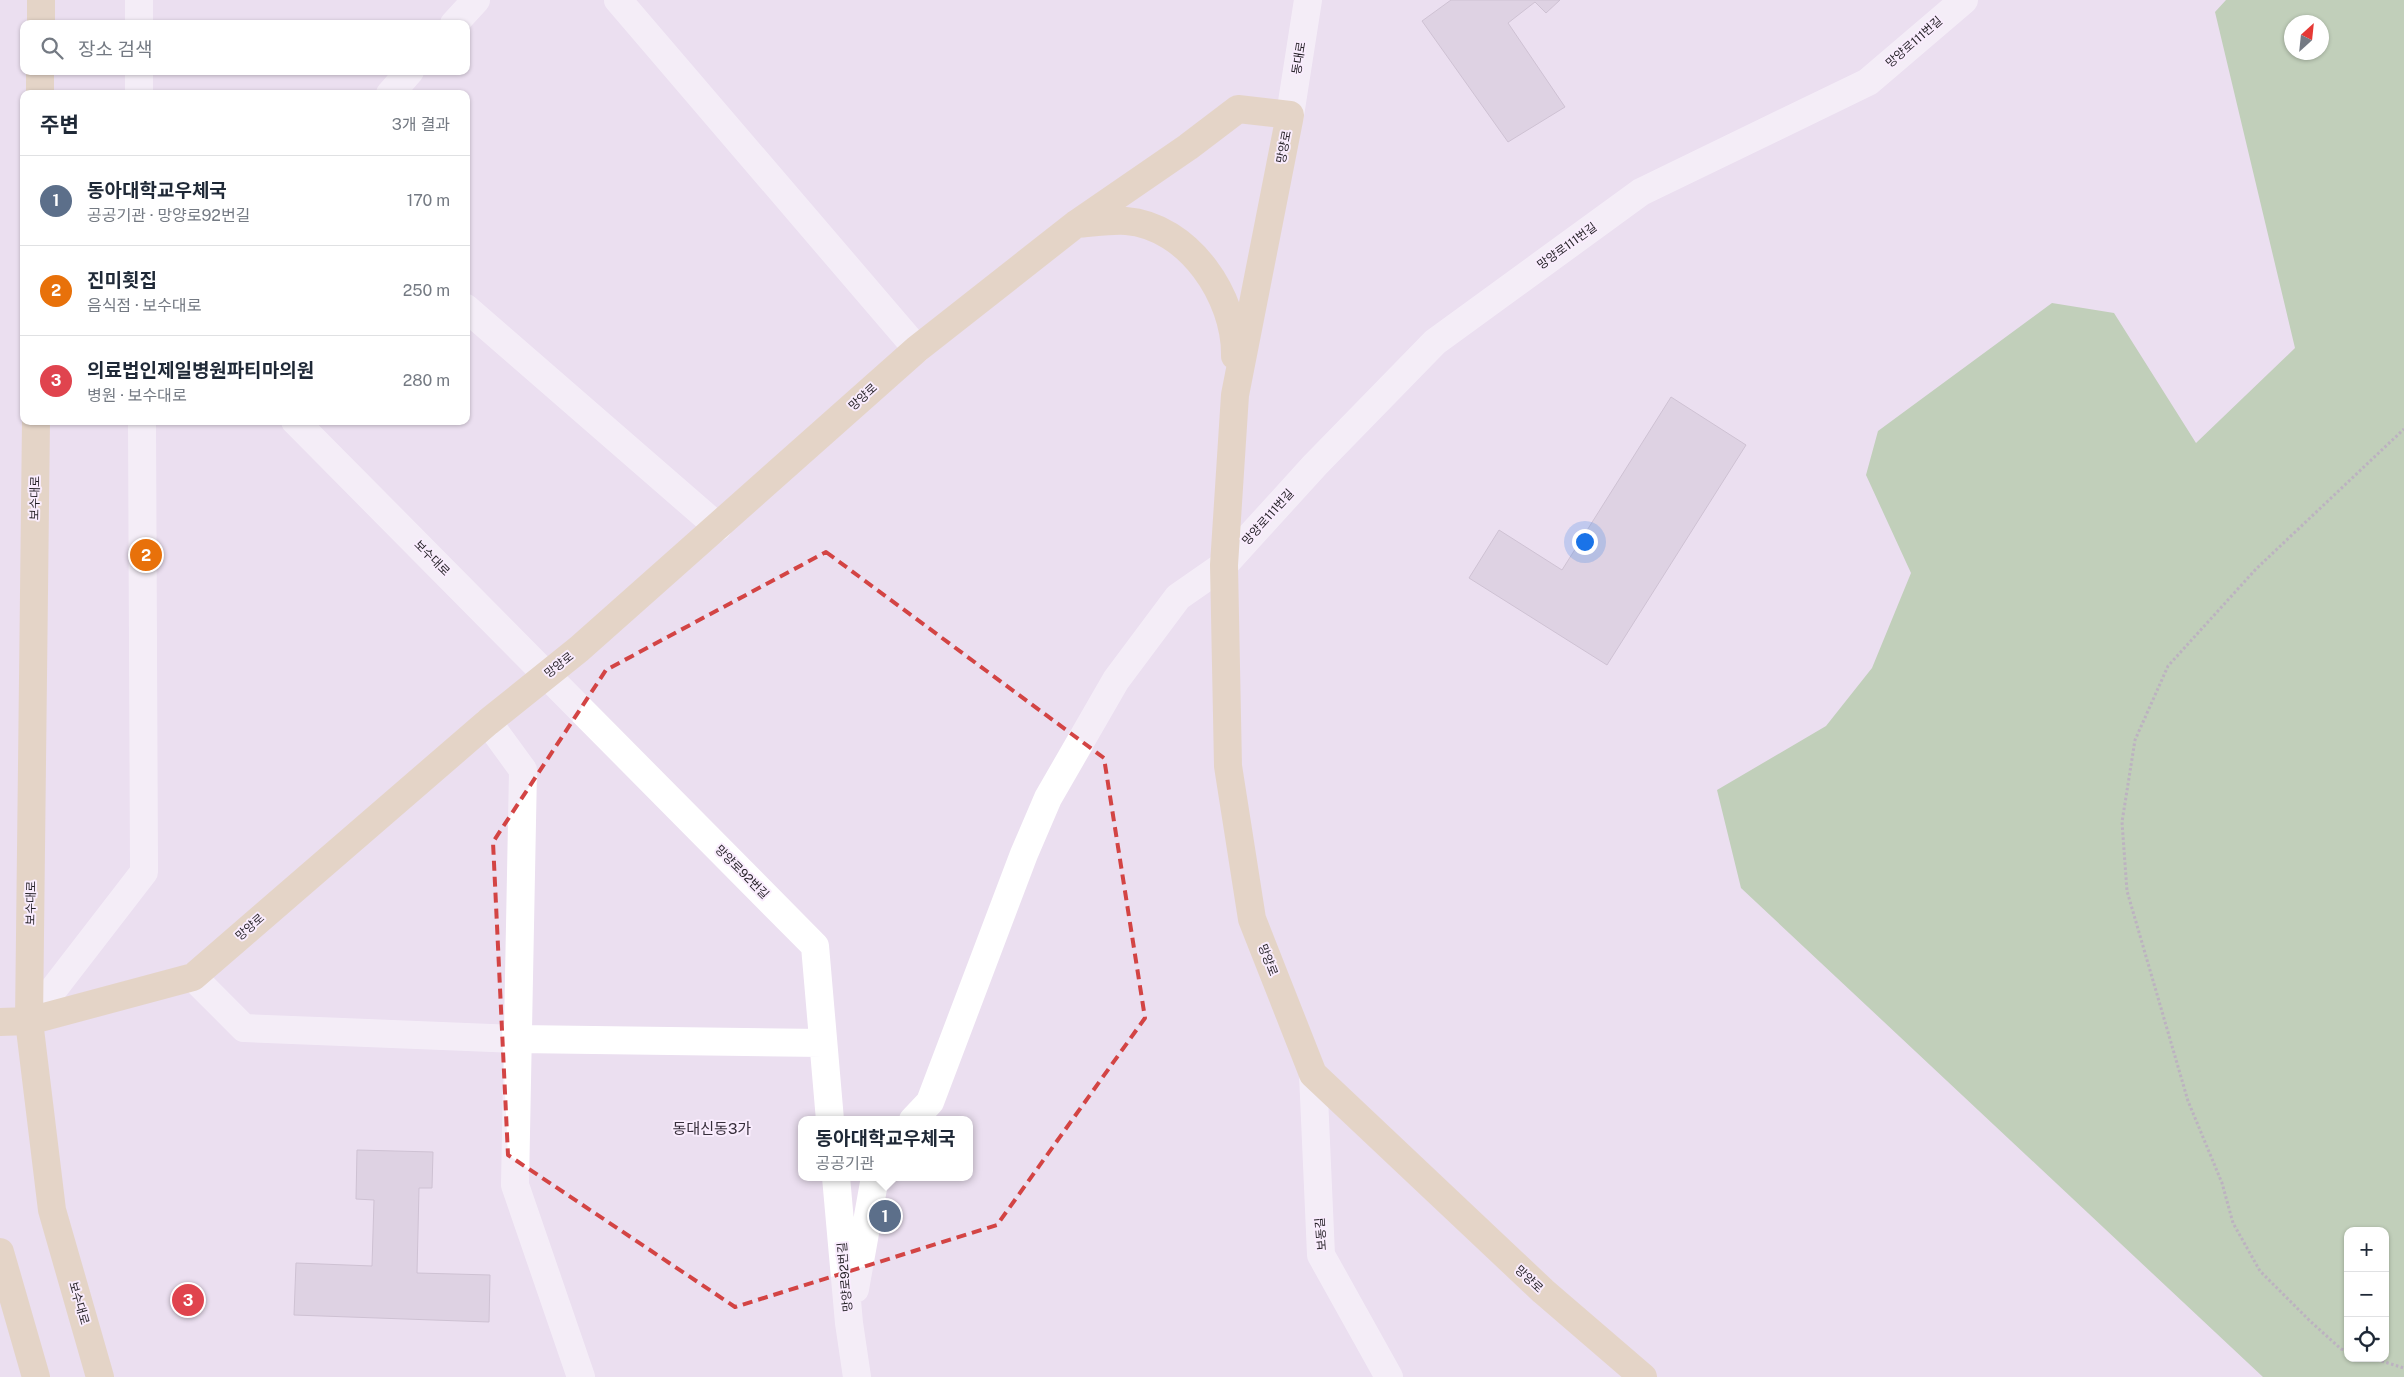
<!DOCTYPE html>
<html lang="ko">
<head>
<meta charset="utf-8">
<style>
  body { margin:0; font-family:"Public Sans","Noto Sans KR",sans-serif; background:#f2f2f3; color:#1f2937 }
  .controls { position:absolute; right:15px; bottom:15px; display:grid; overflow:hidden; border-radius:10px; box-shadow:0 1px 4px #0004 }
  .controls button { width:45px; height:45px; display:grid; place-items:center; padding:0; border:0; border-bottom:1px solid #e0e1e3; background:#fff; color:#1f2937; font:25px sans-serif }
  .compass { position:absolute; left:2284px; top:15px; width:45px; height:45px; border-radius:50%; background:#fff; box-shadow:0 1px 4px #0004; rotate:27deg }
  .you { position:absolute; left:1584px; top:541px; width:18px; height:18px; margin:-12px; border:4px solid #fff; border-radius:50%; background:#1a73e8; box-shadow:0 0 0 8px #1a73e833 }
  .badge { display:grid; place-items:center; width:32px; height:32px; border-radius:50%; background:#0f766e; color:#fff; font-size:16px; font-weight:700 }
  .pin { position:absolute; translate:-50% -50%; border:2px solid #fff; box-shadow:0 1px 5px #0006 }
  .popup { position:absolute; left:798px; top:1116px; width:175px; height:65px; box-sizing:border-box; display:grid; place-content:center; border-radius:10px; background:#fff; filter:drop-shadow(0 1px 4px #0005); font-size:16px; white-space:nowrap; color:#747a83 }
  .popup b { font-size:19px; color:#1f2937 }
  .popup::after { content:''; position:absolute; left:50%; top:100%; margin-left:-10px; border:10px solid transparent; border-top-color:#fff }
  .list { margin:0; padding:0; list-style:none }
  h2 { display:flex; justify-content:space-between; align-items:center; height:65px; margin:0; padding:0 20px; font-size:21px }
  h2 small { font-size:16px; font-weight:400; color:#747a83 }
  .list li { display:grid; grid-template-columns:32px 1fr auto; gap:15px; align-items:center; box-sizing:border-box; height:90px; padding:0 20px; border-top:1px solid #e0e1e3 }
  .list b { display:block; font-size:19px; white-space:nowrap }
  .list p { margin:0; font-size:16px; white-space:nowrap; color:#747a83 }
  .list em { font-size:16px; font-style:normal; color:#747a83 }
  .icon { flex:none; width:28px; height:28px; fill:none; stroke:currentColor; stroke-width:2; stroke-linecap:round; stroke-linejoin:round }
  .map { position:relative; flex:none; width:2404px; height:1377px; overflow:hidden }
  .search { position:absolute; background:#fff; box-shadow:0 1px 4px #0004; left:20px; top:20px; width:450px; height:55px; display:flex; align-items:center; gap:12px; box-sizing:border-box; padding:0 18px; border-radius:10px; color:#747a83; font-size:19px }
  .panel { position:absolute; background:#fff; box-shadow:0 1px 4px #0004; left:20px; top:90px; width:450px; height:335px; border-radius:10px }
  .map>svg:first-child { display:block }
  .forest { fill:#8ebc78; fill-rule:evenodd }
  .building { fill:#cfc3d3; stroke:#ab9faf }
  .lines { fill:none; stroke-linecap:round; stroke-linejoin:round }
  .path { stroke:#847c87; stroke-width:3; stroke-dasharray:2.5 2.5; stroke-linecap:butt }
  .minor { stroke:#fff; stroke-width:28 }
  .major { stroke:#dcc896; stroke-width:28 }
  .marked { fill:none; stroke:#d34444; stroke-width:4; stroke-dasharray:10 6; stroke-linejoin:round }
  .labels { text-anchor:middle; dominant-baseline:central; stroke-width:4; stroke-linejoin:round; paint-order:stroke }
  .street-label { font-size:12px; fill:#221e24; stroke:#f9ecfd }
  .quarter-label { font-size:15px; fill:#362d3a; stroke:#f9ecfd }
</style>
</head>
<body>
<div class="map">
<svg width="2404" height="1377" viewBox="0 0 2404 1377">
  <rect width="100%" height="100%" fill="#ebdff0"/>
  <path class="forest" d="M2226,0H2404V1377H2263L1741,888L1717,790L1826,726L1872,668L1911,573L1866,475L1878,431L2052,303L2114,313L2196,443L2295,348L2215,12ZM2292,22H2322V52H2292ZM2348,1231H2385V1358H2348Z"/>
  <path class="building" d="M1451,0H1560L1546,13L1535,2L1508,23L1565,107L1508,142L1422,21Z
    M1671,397L1746,445L1607,665L1469,578L1499,530L1562,570Z
    M357,1150L433,1152L432,1188H419L417,1273L490,1275L489,1322L294,1315L296,1263L372,1266L374,1200L356,1199Z"/>
  <g class="lines">
    <path class="path" d="M2348,1351L2341,1349L2310,1321L2260,1271L2233,1223L2222,1183L2188,1101L2127,891L2122,822L2135,740L2168,666L2256,569L2404,429
      M2372,1358L2404,1368"/>
    <path class="minor" d="M139,0V24
      M618,0L917,349
      M454,24L476,0
      M139,71V94
      M390,94L410,71
      M1290,115L1308,0
      M466,308L718,527
      M295,421L815,946L830,1120
      M488,722L523,770L515,1185L581,1377
      M193,977L244,1028L518,1039L823,1043
      M29,1021L144,872L142,421
      M1313,1074L1321,1255L1389,1377
      M913,1120L930,1102L1024,854L1048,798L1116,680L1178,597L1224,565L1315,465L1435,342L1641,192L1868,82L1964,0
      M836,1177L849,1323L857,1377
      M855,1289L875,1177"/>
    <path class="major" d="M41,24V0
      M40,94V71
      M1076,224C1092,223 1110,220 1126,221C1189,226 1236,297 1235,356
      M36,421L29,1021L52,1210L100,1377
      M0,1022L29,1021L193,977L488,722L579,649L917,349L1076,224L1188,147L1238,109L1290,115L1235,395L1224,565L1228,766L1252,919L1313,1074L1543,1291L1643,1377
      M0,1252L36,1377"/>
  </g>
  <path d="M0 0H2404V1377H0ZM826,552L1104,758L1145,1018L997,1225L735,1307L508,1155L493,842L606,670Z" fill="#ebdff0" fill-opacity=".55" fill-rule="evenodd"/>
  <path class="marked" d="M826,552L1104,758L1145,1018L997,1225L735,1307L508,1155L493,842L606,670Z"/>
  <g class="labels">
    <g class="street-label">
      <text transform="translate(1914 42) rotate(-41)">망양로111번길</text>
      <text transform="translate(1299 58) rotate(-81)">동대로</text>
      <text transform="translate(1284 147) rotate(-79)">망양로</text>
      <text transform="translate(1567 246) rotate(-36)">망양로111번길</text>
      <text transform="translate(863 397) rotate(-42)">망양로</text>
      <text transform="translate(35 498) rotate(-89)">보수대로</text>
      <text transform="translate(1268 517) rotate(-48)">망양로111번길</text>
      <text transform="translate(432 558) rotate(45)">보수대로</text>
      <text transform="translate(559 665) rotate(-38)">망양로</text>
      <text transform="translate(742 872) rotate(45)">망양로92번길</text>
      <text transform="translate(31 903) rotate(-89)">보수대로</text>
      <text transform="translate(250 927) rotate(-41)">망양로</text>
      <text transform="translate(1268 960) rotate(69)">망양로</text>
      <text transform="translate(1321 1234) rotate(-94)">보동길</text>
      <text transform="translate(845 1277) rotate(-95)">망양로92번길</text>
      <text transform="translate(1529 1279) rotate(43)">망양로</text>
      <text transform="translate(79 1303) rotate(74)">보수대로</text>
    </g>
    <g class="quarter-label">
      <text x="712" y="1128">동대신동3가</text>
    </g>
  </g>
</svg>
<div class="controls">
<button>+</button>
<button>−</button>
<button><svg class="icon" aria-label="locate" viewBox="0 0 24 24"><circle cx="12" cy="12" r="6"/><path d="M12 2v4M12 18v4M2 12h4M18 12h4"/></svg></button>
</div>
<svg class="compass" viewBox="-18 -18 36 36"><path d="M0-13l5 13h-10z" fill="#e53935"/><path d="M0 13l5-13h-10z" fill="#747a83"/></svg>
<div class="you"></div>
<div class="pin badge" style="left:885px;top:1216px;background:#5c6f8a">1</div>
<div class="popup"><b>동아대학교우체국</b>공공기관</div>
<div class="pin badge" style="left:146px;top:555px;background:#e8710a">2</div>
<div class="pin badge" style="left:188px;top:1300px;background:#e0444e">3</div>
<div class="search"><svg class="icon" aria-label="search" viewBox="0 0 24 24"><circle cx="10" cy="10" r="6"/><path d="M15 15l6 6"/></svg>장소 검색</div>
<section class="panel">
<h2>주변<small>3개 결과</small></h2>
<ul class="list">
<li><span class="badge" style="background:#5c6f8a">1</span><div><b>동아대학교우체국</b><p>공공기관 · 망양로92번길</p></div><em>170 m</em></li>
<li><span class="badge" style="background:#e8710a">2</span><div><b>진미횟집</b><p>음식점 · 보수대로</p></div><em>250 m</em></li>
<li><span class="badge" style="background:#e0444e">3</span><div><b>의료법인제일병원파티마의원</b><p>병원 · 보수대로</p></div><em>280 m</em></li>
</ul>
</section>
</div>
</body>
</html>
